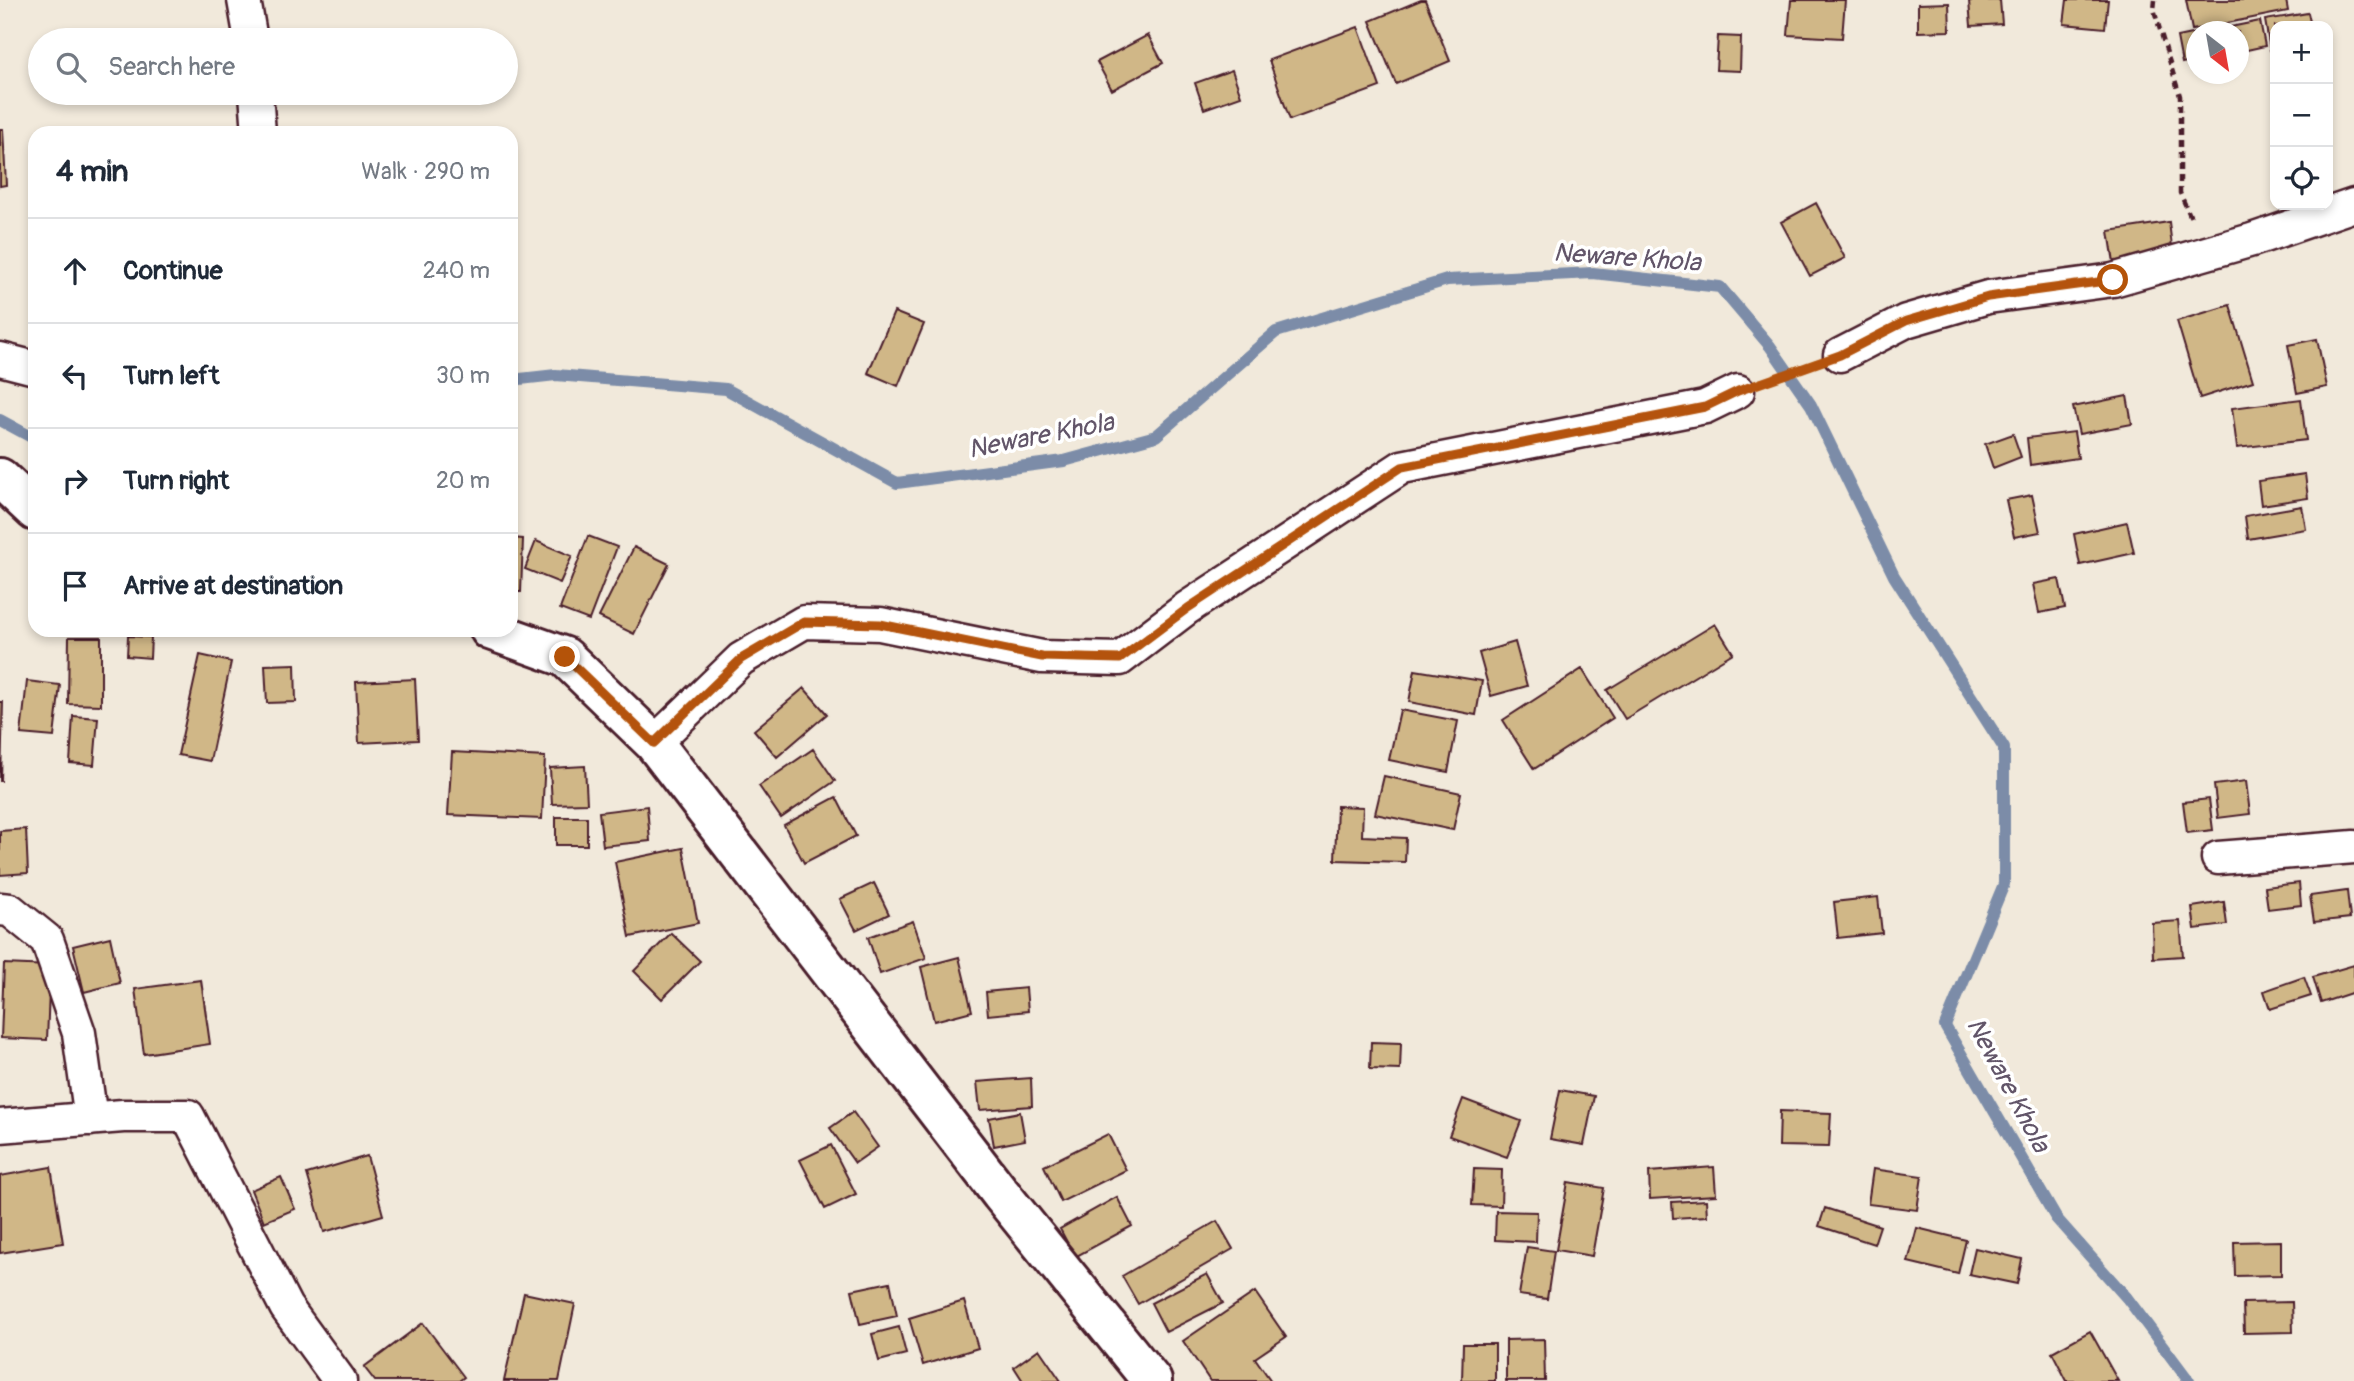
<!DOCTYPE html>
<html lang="en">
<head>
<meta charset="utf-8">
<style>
  body { margin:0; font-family:Pangolin,sans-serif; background:#f6f6f7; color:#1f2937 }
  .controls { position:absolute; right:21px; top:21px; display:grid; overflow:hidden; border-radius:14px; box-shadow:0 4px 10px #0003 }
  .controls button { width:63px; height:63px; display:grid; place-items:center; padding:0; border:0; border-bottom:2px solid #e0e1e3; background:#fff; color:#1f2937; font:35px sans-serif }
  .compass { position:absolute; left:2186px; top:21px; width:63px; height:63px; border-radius:50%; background:#fff; box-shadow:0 4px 10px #0003; rotate:149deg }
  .stop { position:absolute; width:21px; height:21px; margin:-16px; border:5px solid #b45309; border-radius:50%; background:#fff }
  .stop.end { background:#b45309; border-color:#fff; box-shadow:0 2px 7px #0008 }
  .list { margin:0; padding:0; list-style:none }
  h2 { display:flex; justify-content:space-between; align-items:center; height:91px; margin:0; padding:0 28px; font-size:30px }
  h2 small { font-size:23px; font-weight:400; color:#747a83 }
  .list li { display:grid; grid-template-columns:46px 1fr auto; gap:21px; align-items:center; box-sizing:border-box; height:105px; padding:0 28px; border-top:2px solid #e0e1e3 }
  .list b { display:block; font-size:26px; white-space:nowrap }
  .list em { font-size:23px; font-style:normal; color:#747a83 }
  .icon { flex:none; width:38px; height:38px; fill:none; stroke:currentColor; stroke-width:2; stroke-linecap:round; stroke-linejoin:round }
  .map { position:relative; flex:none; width:2354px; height:1381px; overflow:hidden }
  .search { position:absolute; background:#fff; box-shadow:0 4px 10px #0003; left:28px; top:28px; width:490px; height:77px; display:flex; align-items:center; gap:18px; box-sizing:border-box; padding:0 24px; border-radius:38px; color:#747a83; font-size:26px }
  .panel { position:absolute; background:#fff; box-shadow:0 4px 10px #0003; left:28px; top:126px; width:490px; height:511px; border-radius:21px }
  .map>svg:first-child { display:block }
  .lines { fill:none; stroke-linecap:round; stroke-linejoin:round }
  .stream { stroke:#7b8ca8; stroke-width:12 }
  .building { fill:#d0b787; stroke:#4a1f2b; stroke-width:2 }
  .minor-casing { stroke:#4a1f2b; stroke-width:37 }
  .tertiary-casing { stroke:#4a1f2b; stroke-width:44 }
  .path { stroke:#4a1f2b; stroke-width:4.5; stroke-dasharray:7 5; stroke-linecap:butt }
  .minor { stroke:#fff; stroke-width:32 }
  .tertiary { stroke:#fff; stroke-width:38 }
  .route { stroke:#b45309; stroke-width:9 }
  .labels { text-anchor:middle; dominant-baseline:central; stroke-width:7; stroke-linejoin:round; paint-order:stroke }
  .water-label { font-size:26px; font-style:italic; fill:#625569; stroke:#fff }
</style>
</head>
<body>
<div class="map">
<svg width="2354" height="1381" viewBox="0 0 2354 1381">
  <rect width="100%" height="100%" fill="#f1e9db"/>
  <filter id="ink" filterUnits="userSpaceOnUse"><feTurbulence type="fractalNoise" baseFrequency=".0143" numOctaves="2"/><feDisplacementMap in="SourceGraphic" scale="14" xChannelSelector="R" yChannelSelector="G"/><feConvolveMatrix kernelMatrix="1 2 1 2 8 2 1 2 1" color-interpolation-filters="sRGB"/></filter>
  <g filter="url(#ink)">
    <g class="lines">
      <path class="stream" d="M511,380L556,375L726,389L897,483L1064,461L1156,436L1276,332L1447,280L1593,273L1720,287L1770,346L1811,405L1894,576L2004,748V884L1945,1026L2056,1218L2127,1298L2189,1381
        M0,420L35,439"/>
    </g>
    <path class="building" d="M1421,0H1425L1450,61L1396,84L1370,21Z
      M1791,0H1845L1842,38L1788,35Z
      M2000,0L2002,24L1971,26L1969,1Z
      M2067,0H2108L2105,28L2064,24Z
      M2186,0H2286L2288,11L2192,30Z
      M1949,3L1950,31L1918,32V4Z
      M2308,13L2311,26H2275V49L2270,50L2265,20Z
      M2260,21L2265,46L2238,52V32H2206Z
      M1358,27L1380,87L1290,120L1269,60Z
      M2196,33V60L2182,63L2177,37Z
      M1148,35L1163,63L1112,90L1097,62Z
      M1718,36L1741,37L1740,71L1716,70Z
      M1232,70L1241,96L1204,109L1195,83Z
      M0,129H3L6,185L0,186Z
      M1816,203L1845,258L1810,276L1781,222Z
      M2169,222L2173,255L2114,263L2109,231Z
      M2230,305L2253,381L2200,398L2177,321Z
      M894,312L924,324L898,386L868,373Z
      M2317,339L2327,387L2297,393L2288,345Z
      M2127,396L2132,424L2079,434L2073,407Z
      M2301,399L2306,440L2237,448L2232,408Z
      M2074,432L2078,458L2030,465L2027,438Z
      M2013,434L2021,457L1993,468L1985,444Z
      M2305,474L2308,498L2261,505L2258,481Z
      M2032,495L2040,532L2014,537L2006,500Z
      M2302,506L2306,529L2248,539L2245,516Z
      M2127,522L2134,553L2080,565L2074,534Z
      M588,536L617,547L589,620L560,609Z
      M511,538L523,539L521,592H511Z
      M536,541L572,556L560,583L525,569Z
      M634,547L669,564L634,634L599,617Z
      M2059,579L2065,608L2039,613L2033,584Z
      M1715,624L1733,653L1625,719L1607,690Z
      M128,636L151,637L150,658L127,656Z
      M69,637H101V705L68,704Z
      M1515,642L1527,686L1491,696L1479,653Z
      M200,655L231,662L210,761L178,755Z
      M295,664L296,702L267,703L265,665Z
      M1582,669L1613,718L1534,769L1503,720Z
      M1415,670L1482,681L1476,715L1409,702Z
      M415,679L418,740L359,743L356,682Z
      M27,681L60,685L54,737L21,734Z
      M804,688L827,714L777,757L754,730Z
      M0,702H3L1,781H0Z
      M1400,710L1458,721L1448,772L1389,760Z
      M73,716L98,718L94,765L70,763Z
      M813,749L835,781L781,818L759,786Z
      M452,752L545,757L542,819L448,815Z
      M585,766L587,803L552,804L550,768Z
      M1384,776L1461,793L1453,830L1375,814Z
      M2246,781L2250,814L2218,818L2214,785Z
      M836,797L856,836L804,863L784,825Z
      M2209,799L2213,830L2187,833L2183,802Z
      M647,806L650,841L603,846L599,812Z
      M1337,806L1363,807L1362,836L1406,838L1405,862L1335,860Z
      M556,817H587V845H556Z
      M26,829L28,873L0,875V831Z
      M683,848L698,923L630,937L615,862Z
      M874,883L889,914L856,930L840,899Z
      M2299,883L2301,905L2268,909L2265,887Z
      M2347,891L2350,918L2314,922L2310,896Z
      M1878,897L1882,933L1838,938L1834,902Z
      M2224,902L2227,925L2195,929L2192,907Z
      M913,921L926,958L880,974L868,937Z
      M2180,921L2183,956L2153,958L2152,923Z
      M671,933L700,961L662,999L634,971Z
      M110,937L120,983L84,992L73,946Z
      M959,957L972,1011L934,1021L921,967Z
      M4,964L50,966L47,1040L1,1038Z
      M2354,965V992L2321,1003L2313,977Z
      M2304,977L2311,996L2270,1009L2264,991Z
      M201,980L210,1044L144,1054L135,989Z
      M1026,988L1028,1011L988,1015L986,992Z
      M1371,1042L1401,1043L1400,1070L1370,1069Z
      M1031,1078L1032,1106L980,1110L977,1082Z
      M1560,1090L1594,1096L1584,1145L1550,1139Z
      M1463,1099L1521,1121L1507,1157L1449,1136Z
      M1780,1111L1831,1113L1829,1147L1779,1146Z
      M853,1112L878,1147L855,1163L830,1128Z
      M1020,1112L1025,1140L994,1146L989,1118Z
      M1108,1134L1126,1170L1061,1202L1044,1166Z
      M831,1145L856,1194L825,1209L800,1160Z
      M367,1156L383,1215L324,1232L307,1174Z
      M51,1167L63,1243L0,1253V1176Z
      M1714,1167L1716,1195L1650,1199L1649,1172Z
      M1474,1169L1502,1170L1501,1206L1472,1205Z
      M1873,1169L1922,1176L1917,1210L1868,1204Z
      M281,1177L295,1209L264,1222L251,1190Z
      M1568,1182L1604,1188L1592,1256L1556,1250Z
      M1117,1197L1132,1226L1075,1257L1060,1229Z
      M1706,1200L1707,1216L1673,1218L1672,1202Z
      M1825,1208L1880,1226L1874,1244L1819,1226Z
      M1496,1211L1537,1212L1536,1242L1495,1240Z
      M1217,1221L1233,1249L1138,1304L1122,1276Z
      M1917,1228L1966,1240L1958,1274L1908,1262Z
      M2281,1241V1275L2235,1276L2234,1242Z
      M1527,1247L1554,1251L1547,1299L1519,1295Z
      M1975,1248L2022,1259L2017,1284L1969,1274Z
      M1207,1274L1223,1303L1166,1332L1151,1303Z
      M890,1282L897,1316L860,1324L852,1290Z
      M1255,1292L1286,1337L1255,1358L1271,1381H1210L1183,1341Z
      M524,1293L575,1304L559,1381H504Z
      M964,1301L978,1348L923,1365L909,1318Z
      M2292,1302L2293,1332L2244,1333L2243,1303Z
      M423,1323L464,1377L459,1381H375L364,1367Z
      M899,1327L906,1354L879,1361L872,1334Z
      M2090,1331L2118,1381H2067L2052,1352Z
      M1544,1339L1545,1381H1506V1340Z
      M1463,1344H1495V1381H1462Z
      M1039,1349L1061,1381H1023L1014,1367Z"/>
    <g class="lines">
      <defs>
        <path id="minor" d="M244,0L251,40
          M256,93L259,133
          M1840,355L1906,321L1988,297L2113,280L2252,240L2354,205
          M0,359L35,368
          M654,743L741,659L804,622L880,624L1042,657L1120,659L1187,608L1402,467L1705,407L1738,391
          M2218,858L2354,847
          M0,909L10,910L47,940L79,1033L91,1119
          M0,1126L123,1116H188L286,1307L340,1381"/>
        <path id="tertiary" d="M0,478L35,511
          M490,630L565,657L654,743L1001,1194L1152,1381"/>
      </defs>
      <use href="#minor" class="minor-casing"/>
      <use href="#tertiary" class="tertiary-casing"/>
      <path class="path" d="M2155,0L2154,10L2180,96V193L2192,220
        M1769,380L1807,367"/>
      <use href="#minor" class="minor"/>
      <use href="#tertiary" class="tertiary"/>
    </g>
  </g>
  <g class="lines" filter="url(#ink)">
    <path class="route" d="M565,657L654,743L741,659L804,622L880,624L1042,657L1120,659L1188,608L1402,467L1705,407L1738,391L1840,355L1906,321L1988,297L2113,280"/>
  </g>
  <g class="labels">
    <g class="water-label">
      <text transform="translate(1627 258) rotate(4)">Neware Khola</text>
      <text transform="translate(1041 436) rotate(-11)">Neware Khola</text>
      <text transform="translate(2008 1085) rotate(62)">Neware Khola</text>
    </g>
  </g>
</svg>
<div class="controls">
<button>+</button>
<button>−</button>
<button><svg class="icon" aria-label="locate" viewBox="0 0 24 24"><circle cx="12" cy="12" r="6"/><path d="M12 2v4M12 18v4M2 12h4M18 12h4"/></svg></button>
</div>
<svg class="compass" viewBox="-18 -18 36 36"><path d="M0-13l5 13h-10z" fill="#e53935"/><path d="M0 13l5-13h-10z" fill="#747a83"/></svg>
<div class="stop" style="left:2113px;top:280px"></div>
<div class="stop end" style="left:565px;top:657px"></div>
<div class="search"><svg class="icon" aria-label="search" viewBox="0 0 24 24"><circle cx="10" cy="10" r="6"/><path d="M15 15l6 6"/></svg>Search here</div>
<section class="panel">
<h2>4 min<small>Walk · 290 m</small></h2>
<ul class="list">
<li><svg class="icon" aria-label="ahead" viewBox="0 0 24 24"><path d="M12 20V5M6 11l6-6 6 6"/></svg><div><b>Continue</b></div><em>240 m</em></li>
<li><svg class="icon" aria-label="left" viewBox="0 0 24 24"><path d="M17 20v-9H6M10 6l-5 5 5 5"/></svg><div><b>Turn left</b></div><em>30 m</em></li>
<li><svg class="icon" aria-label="right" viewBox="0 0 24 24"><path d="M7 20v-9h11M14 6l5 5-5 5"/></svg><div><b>Turn right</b></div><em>20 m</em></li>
<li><svg class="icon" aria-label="arrive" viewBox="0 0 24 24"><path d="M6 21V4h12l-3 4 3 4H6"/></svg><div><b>Arrive at destination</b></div></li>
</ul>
</section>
</div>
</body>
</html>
